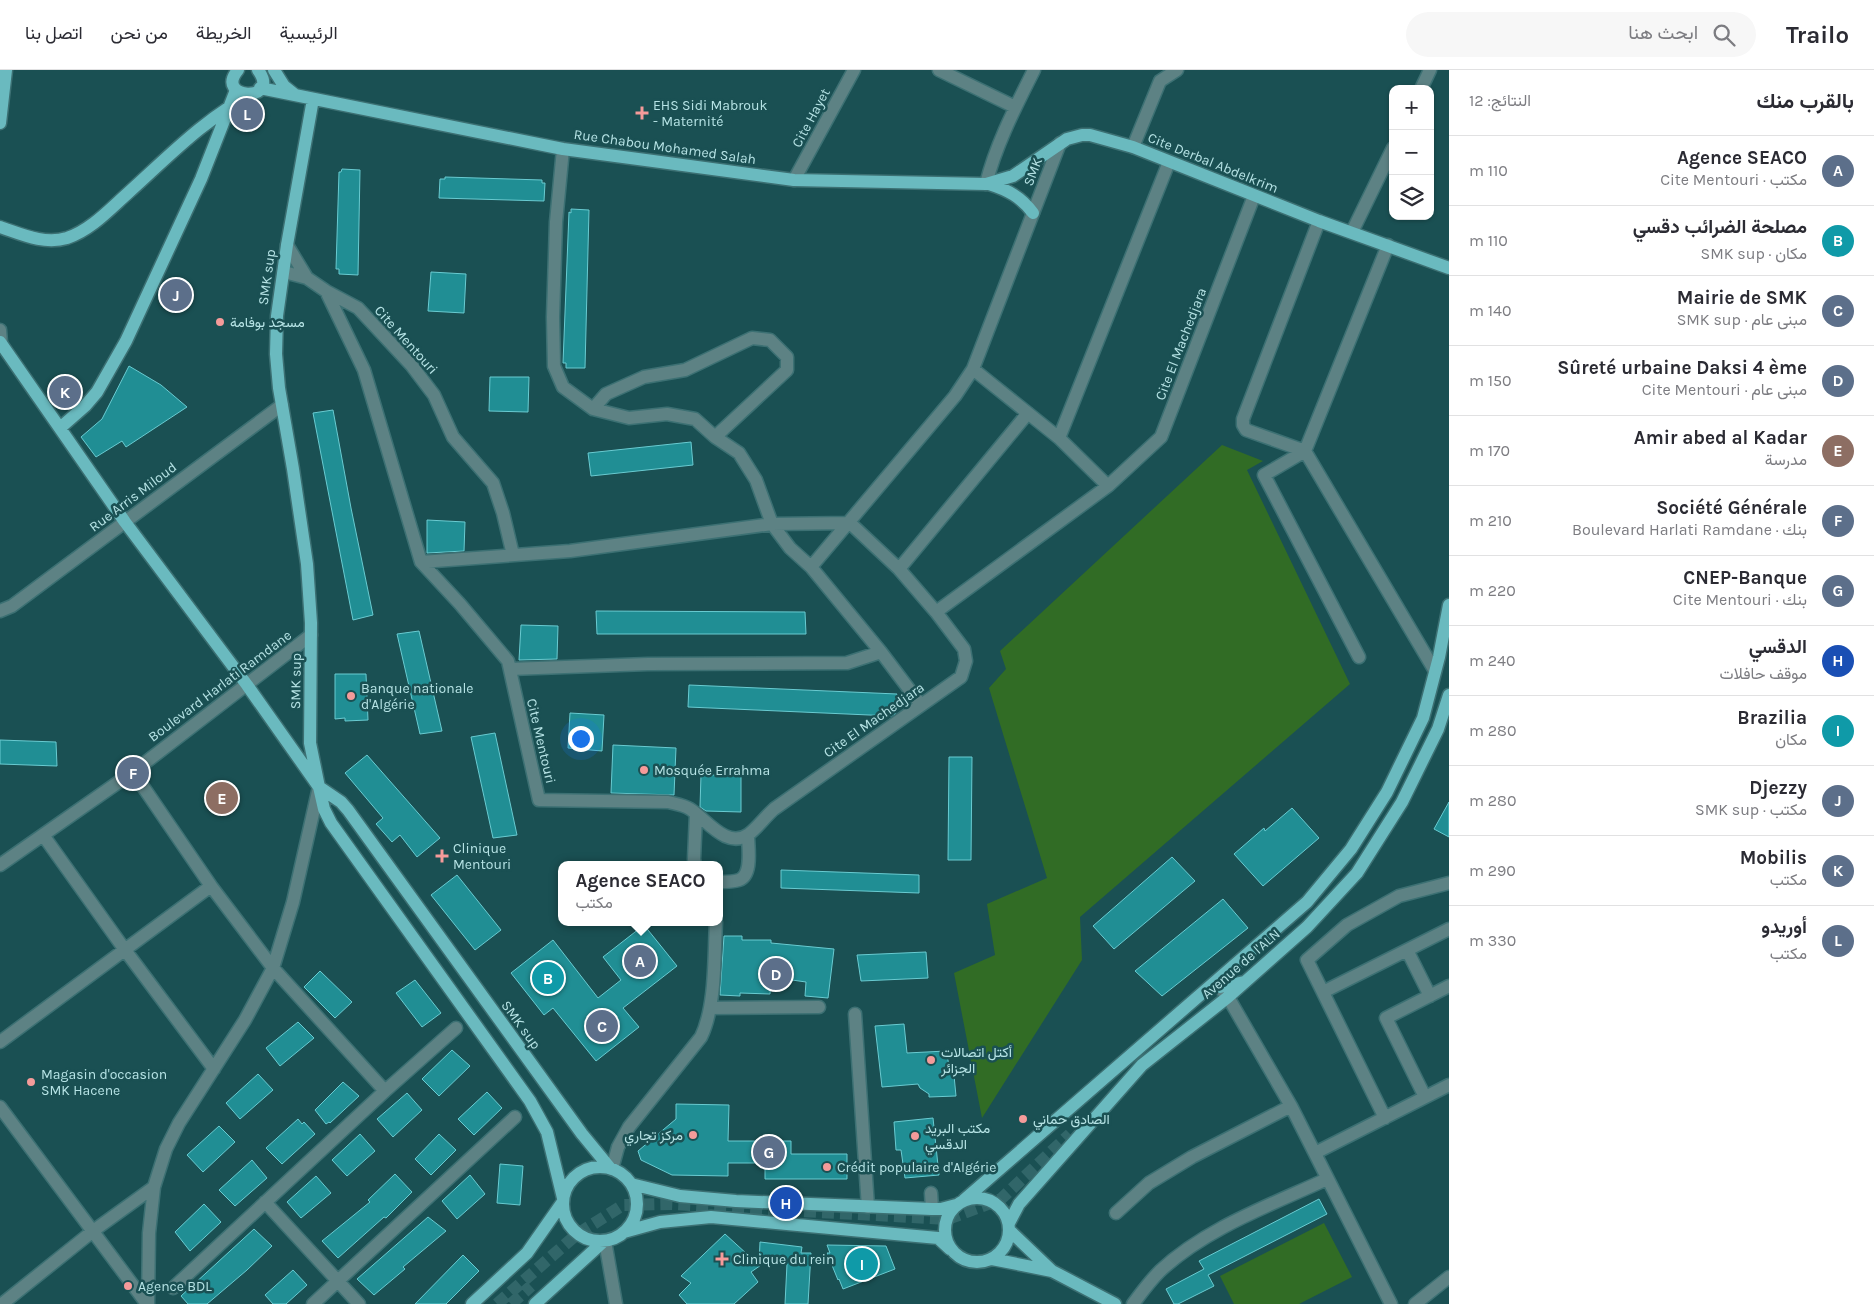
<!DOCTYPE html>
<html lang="ar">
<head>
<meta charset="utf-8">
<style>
  body { margin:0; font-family:Karla,Vazirmatn,sans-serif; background:#f7f7f7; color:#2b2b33; direction:rtl }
  .controls { position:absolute; right:15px; top:15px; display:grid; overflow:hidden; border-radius:10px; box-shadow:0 1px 4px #0004 }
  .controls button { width:45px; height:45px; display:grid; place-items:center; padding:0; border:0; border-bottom:1px solid #e1e1e2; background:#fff; color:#2b2b33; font:25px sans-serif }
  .you { position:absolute; left:580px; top:668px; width:18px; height:18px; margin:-12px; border:4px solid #fff; border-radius:50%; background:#1a73e8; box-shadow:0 0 0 8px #1a73e833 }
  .badge { display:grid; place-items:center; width:32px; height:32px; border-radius:50%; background:#865d61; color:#fff; font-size:16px; font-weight:700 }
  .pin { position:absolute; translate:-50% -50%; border:2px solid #fff; box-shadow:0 1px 5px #0006 }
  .popup { position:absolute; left:558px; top:791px; width:165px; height:65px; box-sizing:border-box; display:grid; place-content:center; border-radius:10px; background:#fff; filter:drop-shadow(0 1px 4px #0005); font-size:16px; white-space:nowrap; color:#7c7c81 }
  .popup b { font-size:19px; color:#2b2b33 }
  .popup::after { content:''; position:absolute; left:50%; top:100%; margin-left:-10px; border:10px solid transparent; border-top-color:#fff }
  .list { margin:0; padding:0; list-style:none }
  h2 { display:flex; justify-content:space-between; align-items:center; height:65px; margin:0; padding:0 20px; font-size:21px }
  h2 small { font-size:16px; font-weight:400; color:#7c7c81 }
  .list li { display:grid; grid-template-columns:32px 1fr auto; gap:15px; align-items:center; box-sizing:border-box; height:70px; padding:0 20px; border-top:1px solid #e1e1e2 }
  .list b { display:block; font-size:19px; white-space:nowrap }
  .list p { margin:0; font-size:16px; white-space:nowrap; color:#7c7c81 }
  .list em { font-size:16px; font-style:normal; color:#7c7c81 }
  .icon { flex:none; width:28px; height:28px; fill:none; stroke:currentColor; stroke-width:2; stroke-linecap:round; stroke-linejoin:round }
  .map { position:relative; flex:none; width:1449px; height:1234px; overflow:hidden; direction:ltr }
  header { display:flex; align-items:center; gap:30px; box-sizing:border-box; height:70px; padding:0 25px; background:#fff; border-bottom:1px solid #e1e1e2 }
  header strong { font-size:24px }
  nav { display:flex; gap:28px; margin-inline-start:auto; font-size:18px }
  .search { width:350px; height:45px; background:#f7f7f7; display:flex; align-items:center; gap:12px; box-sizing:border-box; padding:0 18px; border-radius:28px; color:#7c7c81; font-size:19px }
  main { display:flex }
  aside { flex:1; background:#fff }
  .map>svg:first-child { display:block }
  .green { fill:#316c25 }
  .building { fill:#208e94; stroke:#69cbd1 }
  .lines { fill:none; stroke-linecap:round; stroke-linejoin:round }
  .major-tunnel { stroke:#316669; stroke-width:12; stroke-dasharray:12 6; stroke-linecap:butt }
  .minor-casing { stroke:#3c7073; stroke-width:15 }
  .major-casing { stroke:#3c7073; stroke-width:15 }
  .minor { stroke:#5d8284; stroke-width:12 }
  .major { stroke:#6ababf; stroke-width:12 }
  .poi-dot { fill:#f59b9a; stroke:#1a5053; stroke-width:2 }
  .labels { text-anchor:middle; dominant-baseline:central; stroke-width:5; stroke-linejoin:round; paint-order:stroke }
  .poi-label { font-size:14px; fill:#b6e3e5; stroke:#1a5053; text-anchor:start }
  .street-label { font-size:14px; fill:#b6e3e5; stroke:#1a5053 }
</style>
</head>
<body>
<header>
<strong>Trailo</strong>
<div class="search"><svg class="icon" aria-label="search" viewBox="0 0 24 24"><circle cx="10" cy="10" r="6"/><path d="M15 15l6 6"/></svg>ابحث هنا</div>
<nav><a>الرئيسية</a><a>الخريطة</a><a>من نحن</a><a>اتصل بنا</a></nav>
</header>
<main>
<aside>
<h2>بالقرب منك<small>النتائج: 12</small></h2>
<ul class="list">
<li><span class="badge" style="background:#5c6f8a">A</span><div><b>Agence SEACO</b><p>مكتب · Cite Mentouri</p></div><em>110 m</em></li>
<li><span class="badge" style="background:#0f9aa8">B</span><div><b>مصلحة الضرائب دقسي</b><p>مكان · SMK sup</p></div><em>110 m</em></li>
<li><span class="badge" style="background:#5c6f8a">C</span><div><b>Mairie de SMK</b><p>مبنى عام · SMK sup</p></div><em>140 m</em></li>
<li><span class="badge" style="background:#5c6f8a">D</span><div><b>Sûreté urbaine Daksi 4 ème</b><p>مبنى عام · Cite Mentouri</p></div><em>150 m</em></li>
<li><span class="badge" style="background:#8d6e63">E</span><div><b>Amir abed al Kadar</b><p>مدرسة</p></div><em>170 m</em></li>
<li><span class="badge" style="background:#5c6f8a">F</span><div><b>Société Générale</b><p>بنك · Boulevard Harlati Ramdane</p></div><em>210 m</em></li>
<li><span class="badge" style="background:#5c6f8a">G</span><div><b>CNEP-Banque</b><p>بنك · Cite Mentouri</p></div><em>220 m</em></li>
<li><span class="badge" style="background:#1a4fb4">H</span><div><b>الدقسي</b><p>موقف حافلات</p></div><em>240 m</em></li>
<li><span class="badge" style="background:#0f9aa8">I</span><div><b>Brazilia</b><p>مكان</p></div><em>280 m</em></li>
<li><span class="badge" style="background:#5c6f8a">J</span><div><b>Djezzy</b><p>مكتب · SMK sup</p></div><em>280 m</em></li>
<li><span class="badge" style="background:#5c6f8a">K</span><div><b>Mobilis</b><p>مكتب</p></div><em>290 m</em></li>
<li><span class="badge" style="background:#5c6f8a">L</span><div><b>أوريدو</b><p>مكتب</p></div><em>330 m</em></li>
</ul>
</aside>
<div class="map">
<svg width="1449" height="1234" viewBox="0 0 1449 1234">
  <rect width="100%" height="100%" fill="#1a5053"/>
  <path class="green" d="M1222,375L1263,391L1247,400L1350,614L1080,847L1082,890L982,1048L954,903L995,885L987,834L1047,808L989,618L1006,599L1000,581Z
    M1324,1153L1352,1207L1299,1234H1234L1220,1206Z"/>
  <path class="building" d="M342,99L360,100L358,205L339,204V199H336L339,102H341Z
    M445,107L542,110V113H545L544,131L439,128L440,109H445Z
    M571,139L589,140L585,298H566V293H563L569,142L571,143Z
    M431,202L466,204L464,243L428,241Z
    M129,296L161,315L187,337L126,377L122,371L96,387L81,367L102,349Z
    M490,307H529L528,342L489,341Z
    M333,340L351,438L373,545L353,550L313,343Z
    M691,372L693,395L591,406L588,383Z
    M427,450L465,452L464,481L427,483Z
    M596,541L805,542L806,564H597Z
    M521,555L558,556L557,589L519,590Z
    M419,561L442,661L420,664L397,564Z
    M335,604H366L368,650L345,651V648L335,649Z
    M689,615L897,624L896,643L892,646L688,637Z
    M570,643L604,645L602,681L568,678Z
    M495,663L517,765L493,768L471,667Z
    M0,670L56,672L57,696L0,694Z
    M613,675L676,678L674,725L611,723Z
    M367,685L440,768L417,787L400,765L392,772L376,754L383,748L345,703Z
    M949,687H972L971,790H948Z
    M701,705H741V742L706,741L700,737Z
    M1449,732V767L1434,759Z
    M1292,738L1319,768L1263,816L1234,784L1264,758L1265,761Z
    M1172,787L1195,811L1114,879L1093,856Z
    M781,800L919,805V823L781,818Z
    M457,805L501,860L475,880L431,825Z
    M1223,829L1248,858L1162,926L1135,901Z
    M644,855L677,896L623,938L639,957L596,991L553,938L544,945L511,903L553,870L598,928L621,910L603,887Z
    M724,866H742V870H771V873L834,879L828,928L805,926L806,912L771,907L770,924L740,923V926L720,925Z
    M926,882L928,908L861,911L857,885Z
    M320,901L352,932L335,948L304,917Z
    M415,910L441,943L422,957L396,923Z
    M298,952L314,968L280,996L266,978Z
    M904,954L907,983L946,981L949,995H953L956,1026L929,1027V1024L920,1018L918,1014L882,1017L875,956Z
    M452,980L470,996L439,1026L422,1009Z
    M258,1004L273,1020L240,1049L226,1033Z
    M343,1012L359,1026L330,1053L329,1052L326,1054L315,1040Z
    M487,1022L502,1038L474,1065L458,1049Z
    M407,1023L422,1040L393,1067L377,1049Z
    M676,1034L729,1035L728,1071H791V1084H847V1109H765V1093H728V1106L672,1105L641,1090L638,1081L676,1049Z
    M933,1048L939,1105L905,1108L901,1080H896L894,1052Z
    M298,1049L302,1054L304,1052L315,1064L282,1094L266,1078Z
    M219,1056L235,1072L203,1102L187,1085Z
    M360,1064L375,1081L347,1106L332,1090Z
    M439,1064L456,1080L431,1105L415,1089Z
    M252,1090L267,1108L235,1136L219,1120Z
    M500,1094L523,1096L520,1135L497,1133Z
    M395,1104L412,1122L386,1148L384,1147L338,1188L322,1171L370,1132L368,1130Z
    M470,1105L485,1124L457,1149L442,1131Z
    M316,1106L331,1123L301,1148L287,1132Z
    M1319,1129L1327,1144L1208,1205L1214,1216L1178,1234H1174L1166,1219L1204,1199L1199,1191Z
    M204,1134L221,1152L190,1181L175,1162Z
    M428,1147L446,1161L403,1197L405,1199L374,1225L357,1209Z
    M254,1159L272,1176L247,1200L207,1234H188L181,1226Z
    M725,1164L759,1195L760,1172L802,1177L801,1183H811L808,1234H785L787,1194L767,1191L751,1202L758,1212L734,1234H687L679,1225L691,1213L681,1206Z
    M827,1175L886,1176L895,1199L843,1219L839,1209L838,1210L827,1183H830Z
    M463,1185L479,1201L446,1234H415Z
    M293,1200L307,1215L286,1234H273L265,1225Z"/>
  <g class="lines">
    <path class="major-tunnel" d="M497,1234L576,1165L623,1135L672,1134L948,1149L1001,1129L1070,1064
      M511,1234L531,1216"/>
    <defs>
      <path id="minor" d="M939,0L1015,37
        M1160,11L1177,0
        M1421,19L1430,0
        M1133,77L1160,11
        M563,79L556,152L553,247L554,296L563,317L593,339L629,348L667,344L695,349L715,367L739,383L756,410L772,454L790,478L811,497L881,582L921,635
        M794,110L854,0
        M986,114C996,74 1016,36 1034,0
        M1319,151L1243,349V355L1246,360L1305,381L1388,175
        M1352,162L1393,78
        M287,175L307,208
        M284,202L307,208L326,221L364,300L421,492L460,534L508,591L539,730L668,732C676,734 684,735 690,739C707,750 727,780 749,764C758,757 765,747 774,739L961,607L966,591L964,579L936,542L899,499L850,453L772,454L570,481L421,492
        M326,221L358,238L412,296L434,325L453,367L493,413L503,443L513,485
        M0,260L1,273
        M973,299L1059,368L1108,416
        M593,339L606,324L644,307L685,300L752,268L770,270L787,287V300L715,367
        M1059,368L1169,92
        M811,497L955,326L973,299L1060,73
        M899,499L1028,343
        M0,541L12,536L282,335
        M936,542L1108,416L1161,367L1254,126
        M1359,587L1264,405L1305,381L1435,601
        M510,599L648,594L847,593L881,582
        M133,702L211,816L273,898L385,1021
        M43,765L125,880L214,999
        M0,795L133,702L311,565
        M695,795L694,789L696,744
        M719,812C725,812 733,812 739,810C753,805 748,777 748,765
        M1407,880L1430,926
        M1222,920L1228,927L1291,1036L1391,1234
        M1323,922L1449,859
        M710,938L819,937
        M855,944L868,1137
        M0,972L211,816
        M1425,1027L1386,948L1449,916
        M0,1037L147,1234
        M1385,1048L1307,890L1347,855L1399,826L1449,813
        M1315,1083L1449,1015
        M612,1099L618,1077L629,1057L701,967C716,936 714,887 716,852
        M931,1123L932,1139
        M265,1132L359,1234
        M1116,1143L1149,1113L1192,1087L1291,1036
        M605,1171L616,1234
        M173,1218L385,1021L456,958
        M2,1234L93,1161L154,1117
        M148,1234L149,1163L154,1117L166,1079L179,1053L245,950L273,898L293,832L319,717
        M313,1234L515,1047
        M1133,1234C1141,1223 1150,1211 1160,1201C1206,1158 1271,1135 1327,1109
        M1415,1234L1449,1207"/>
      <path id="major" d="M238,0C213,30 282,33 258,0
        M274,0L284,16L294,24
        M260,18L563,79L653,91L794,110L986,114L1013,106L1067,69L1082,65H1090L1133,77L1319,151L1449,198
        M313,29L287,175L277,246L276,284L279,318L293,399L307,494L311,553L310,673L319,717L341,732L348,740L582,1064L610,1098
        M0,53L6,0
        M989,114C1008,120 1021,127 1033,143
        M0,157C21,164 44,175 67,168C91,160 110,139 128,123C167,88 206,47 253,24
        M0,272L125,452L247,615L319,717L324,739L331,753L530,1031L547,1062L563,1128
        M60,358L85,336L97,322L126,271L201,109L236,20
        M1220,917L1244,912
        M563 1134a37 37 0 1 1 74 0a37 37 0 1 1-74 0Z
        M631,1114L680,1126L736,1131L932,1139H941L956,1135
        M945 1160a32 32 0 1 1 64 0a32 32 0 1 1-64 0Z
        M964,1130L1307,832L1351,779L1387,722L1423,648L1439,587L1449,535
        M1009,1153L1019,1134L1142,995L1228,927L1307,857L1357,803L1402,732L1438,659L1449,625
        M1009,1160L1052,1201L1115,1234
        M624,1162L660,1152L711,1147L938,1168L950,1179
        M992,1189L1052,1201
        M472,1234L527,1183L562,1133
        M535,1234L604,1171"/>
    </defs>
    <use href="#minor" class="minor-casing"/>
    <use href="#major" class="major-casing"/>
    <use href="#minor" class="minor"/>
    <use href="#major" class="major"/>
  </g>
  <g class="poi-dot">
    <path d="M639.5 35.5h5v5h5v5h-5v5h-5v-5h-5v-5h5z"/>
    <circle cx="220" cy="252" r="5"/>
    <circle cx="351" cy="626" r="5"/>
    <circle cx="644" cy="700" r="5"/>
    <path d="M439.5 778.5h5v5h5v5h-5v5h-5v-5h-5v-5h5z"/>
    <circle cx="931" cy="990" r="5"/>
    <circle cx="31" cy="1012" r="5"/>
    <circle cx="1023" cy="1049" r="5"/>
    <circle cx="693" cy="1065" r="5"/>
    <circle cx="915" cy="1066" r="5"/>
    <circle cx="827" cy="1097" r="5"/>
    <path d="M719.5 1181.5h5v5h5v5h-5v5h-5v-5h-5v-5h5z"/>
    <circle cx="128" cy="1216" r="5"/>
  </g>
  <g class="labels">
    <g class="poi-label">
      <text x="653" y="35">EHS Sidi Mabrouk<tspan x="653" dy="16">- Maternité</tspan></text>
      <text x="230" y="252">مسجد بوفامة</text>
      <text x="361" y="618">Banque nationale<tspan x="361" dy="16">d'Algérie</tspan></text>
      <text x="654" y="700">Mosquée Errahma</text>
      <text x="453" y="778">Clinique<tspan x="453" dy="16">Mentouri</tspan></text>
      <text x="941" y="982">أكتل اتصالات<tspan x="941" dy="16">الجزائر</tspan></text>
      <text x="41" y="1004">Magasin d'occasion<tspan x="41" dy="16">SMK Hacene</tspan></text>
      <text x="1033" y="1049">الصادق حماني</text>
      <text x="925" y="1058">مكتب البريد<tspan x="925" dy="16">الدقسي</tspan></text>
      <text x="683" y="1065" text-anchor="end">مركز تجاري</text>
      <text x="837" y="1097">Crédit populaire d'Algérie</text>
      <text x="733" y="1189">Clinique du rein</text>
      <text x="138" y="1216">Agence BDL</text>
    </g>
    <g class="street-label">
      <text transform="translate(811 48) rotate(-62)">Cite Hayet</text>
      <text transform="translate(665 77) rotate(8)">Rue Chabou Mohamed Salah</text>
      <text transform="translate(1213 93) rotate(22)">Cite Derbal Abdelkrim</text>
      <text transform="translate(1033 102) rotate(-69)">SMK</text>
      <text transform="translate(267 207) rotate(-82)">SMK sup</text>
      <text transform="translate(406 270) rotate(48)">Cite Mentouri</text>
      <text transform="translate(1181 274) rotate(-69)">Cite El Machedjara</text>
      <text transform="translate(133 427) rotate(-37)">Rue Arris Miloud</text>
      <text transform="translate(296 611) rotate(-89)">SMK sup</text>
      <text transform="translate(220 616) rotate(-37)">Boulevard Harlati Ramdane</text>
      <text transform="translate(874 650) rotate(-35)">Cite El Machedjara</text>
      <text transform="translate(541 671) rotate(77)">Cite Mentouri</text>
      <text transform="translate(1241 894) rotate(-41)">Avenue de l'ALN</text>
      <text transform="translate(521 955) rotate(54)">SMK sup</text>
    </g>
  </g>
</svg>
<div class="controls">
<button>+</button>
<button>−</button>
<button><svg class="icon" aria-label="layers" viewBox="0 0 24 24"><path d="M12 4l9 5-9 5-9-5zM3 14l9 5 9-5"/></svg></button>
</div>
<div class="you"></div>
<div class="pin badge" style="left:640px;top:891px;background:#5c6f8a">A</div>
<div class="popup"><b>Agence SEACO</b>مكتب</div>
<div class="pin badge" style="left:548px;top:908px;background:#0f9aa8">B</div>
<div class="pin badge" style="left:602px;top:956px;background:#5c6f8a">C</div>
<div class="pin badge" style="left:776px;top:904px;background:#5c6f8a">D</div>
<div class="pin badge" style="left:222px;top:728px;background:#8d6e63">E</div>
<div class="pin badge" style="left:133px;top:703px;background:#5c6f8a">F</div>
<div class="pin badge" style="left:769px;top:1082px;background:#5c6f8a">G</div>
<div class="pin badge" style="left:786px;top:1133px;background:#1a4fb4">H</div>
<div class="pin badge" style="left:862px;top:1194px;background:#0f9aa8">I</div>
<div class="pin badge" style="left:176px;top:225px;background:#5c6f8a">J</div>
<div class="pin badge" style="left:65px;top:322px;background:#5c6f8a">K</div>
<div class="pin badge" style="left:247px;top:44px;background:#5c6f8a">L</div>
</div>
</main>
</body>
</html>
